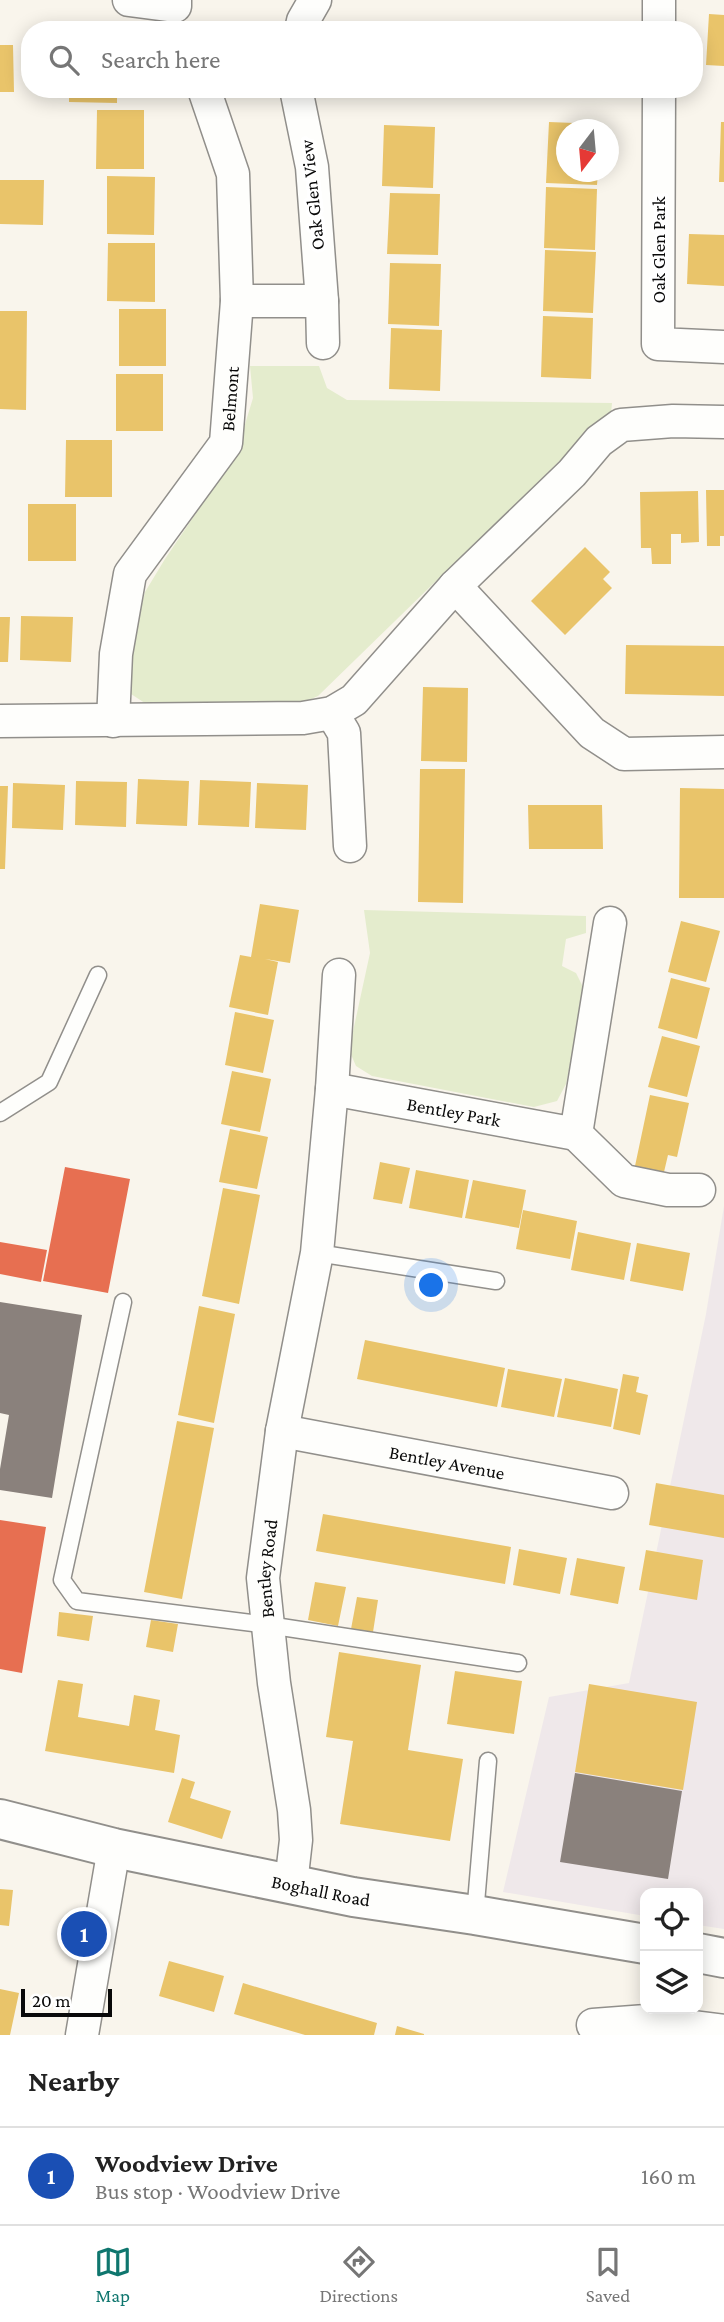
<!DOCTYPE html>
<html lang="en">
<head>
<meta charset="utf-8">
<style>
  body { margin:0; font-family:"Crimson Pro",serif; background:#f2f2f2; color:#222 }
  .controls { position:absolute; right:21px; bottom:21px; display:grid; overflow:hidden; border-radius:14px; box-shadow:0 4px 18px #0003 }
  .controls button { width:63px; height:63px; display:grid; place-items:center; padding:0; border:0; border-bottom:2px solid #e0e0e0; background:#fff; color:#222; font:35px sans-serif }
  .compass { position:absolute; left:556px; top:119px; width:63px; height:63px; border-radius:50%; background:#fff; box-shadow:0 4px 18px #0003; rotate:196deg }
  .scale { position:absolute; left:21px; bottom:18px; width:91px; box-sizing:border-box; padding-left:7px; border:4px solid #090909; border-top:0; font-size:19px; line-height:24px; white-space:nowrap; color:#090909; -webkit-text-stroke:5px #fff; paint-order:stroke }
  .you { position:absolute; left:432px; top:1286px; width:24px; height:24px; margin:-18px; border:5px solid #fff; border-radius:50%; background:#1a73e8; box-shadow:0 0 0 10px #1a73e833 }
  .badge { display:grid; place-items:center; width:46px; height:46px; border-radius:50%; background:#0f766e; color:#fff; font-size:23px; font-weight:700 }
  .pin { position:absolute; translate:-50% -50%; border:4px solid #fff; box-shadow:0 2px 7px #0006 }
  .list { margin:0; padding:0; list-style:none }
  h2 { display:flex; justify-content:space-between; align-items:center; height:91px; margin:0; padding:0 28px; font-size:30px }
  h2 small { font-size:23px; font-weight:400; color:#767676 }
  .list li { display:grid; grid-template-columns:46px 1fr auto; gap:21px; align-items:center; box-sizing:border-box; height:98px; padding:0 28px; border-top:2px solid #e0e0e0 }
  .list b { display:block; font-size:26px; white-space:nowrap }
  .list p { margin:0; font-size:23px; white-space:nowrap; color:#767676 }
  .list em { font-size:23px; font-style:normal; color:#767676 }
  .icon { flex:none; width:38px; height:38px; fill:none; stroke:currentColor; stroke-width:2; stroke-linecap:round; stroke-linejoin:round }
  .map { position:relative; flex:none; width:724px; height:2035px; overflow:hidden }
  .search { position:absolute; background:#fff; box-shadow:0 4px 18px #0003; left:21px; right:21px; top:21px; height:77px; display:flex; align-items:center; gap:18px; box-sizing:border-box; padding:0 24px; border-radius:28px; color:#767676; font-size:26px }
  .sheet { height:189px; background:#fff }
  nav { display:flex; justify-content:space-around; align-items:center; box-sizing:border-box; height:98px; border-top:2px solid #e0e0e0; background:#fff; font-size:19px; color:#767676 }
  nav a { display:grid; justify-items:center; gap:4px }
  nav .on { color:#0f766e }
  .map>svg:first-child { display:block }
  .industrial { fill:#efe8ea }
  .green { fill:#e4eccd }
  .homes { fill:#e9c46a }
  .shops { fill:#e76f51 }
  .industry { fill:#8a817c }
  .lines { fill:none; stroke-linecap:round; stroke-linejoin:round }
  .service-casing { stroke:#918f8b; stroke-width:19 }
  .minor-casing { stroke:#918f8b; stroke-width:35 }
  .tertiary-casing { stroke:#918f8b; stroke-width:42 }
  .service { stroke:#fefefc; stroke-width:16 }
  .minor { stroke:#fefefc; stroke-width:32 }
  .tertiary { stroke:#fefefc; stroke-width:38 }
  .labels { text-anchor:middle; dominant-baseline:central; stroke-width:7; stroke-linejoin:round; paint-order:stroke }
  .street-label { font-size:19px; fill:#090909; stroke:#fff }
</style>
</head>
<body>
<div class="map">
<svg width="724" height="2035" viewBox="0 0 724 2035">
  <rect width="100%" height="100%" fill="#f9f5ec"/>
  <path class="industrial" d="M724,1206V1929L698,1925V1893H645V1916L503,1892L549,1697L629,1683L706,1314Z"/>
  <path class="green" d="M250,366H319L327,388L347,400L612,403L610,424L582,439L318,696L295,706L154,709L131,694L126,670L145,592L165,559L236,454L253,398Z
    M364,910L586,916V933L566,939L562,966L576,973L585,991L566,1084L557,1101L534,1107L372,1076L356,1066L349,1050L370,953Z"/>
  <path class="homes" d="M709,14L724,15V66L706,65Z
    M492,23H553V30H492Z
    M558,23H619V30H558Z
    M423,24L485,25V30H423Z
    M358,27H423V30H358Z
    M0,45H13L14,92H0Z
    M69,89H117V103L69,102Z
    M97,110H144V169H96Z
    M549,122L599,124V130H566V172H598L597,185L546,183Z
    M721,122H724V182H719Z
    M384,125L435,127L433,188L382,186Z
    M107,176L155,177L154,235L107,234Z
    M0,180H44L43,225L0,224Z
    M546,187L597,189L595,250L544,248Z
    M390,193L440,194L438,255L387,254Z
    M689,234L724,235V286L687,284Z
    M108,243H155V302L107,301Z
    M545,250L596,252L593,313L543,311Z
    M390,263L441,264L439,326L388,324Z
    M119,309H166V366H119Z
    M0,311H27L26,410L0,409Z
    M543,316L593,318L591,379L541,377Z
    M391,328L442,330L440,391L389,389Z
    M116,374H163V431H116Z
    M66,440H112V497H65Z
    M706,490H724V536H720V546H707Z
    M698,491L699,542L681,543V534H671V564H652L651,548H641L640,492Z
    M28,504H76V561H28Z
    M585,547L610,572L603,579L612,588L565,635L531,601Z
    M21,616L73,617L71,662L20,660Z
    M0,617H10L8,662H0Z
    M626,645L724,646V696L625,694Z
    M423,687L468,688L467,762L421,761Z
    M420,769H465L463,903L418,902Z
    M138,779L189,781L187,826L136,824Z
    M200,780L251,782L249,827L198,825Z
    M76,781L127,782L126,827L75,825Z
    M13,783L65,785L63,830L12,828Z
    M257,783L308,785L306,830L255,828Z
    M0,786H8L5,869H0Z
    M680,788L724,789V898H679Z
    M528,805H602L603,849H529Z
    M260,904L299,910L290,963L265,959L278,962L268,1015L229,1007L240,955L251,957Z
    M681,921L720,931L706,982L668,972Z
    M671,978L710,988L697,1039L658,1028Z
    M235,1012L274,1020L263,1073L225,1065Z
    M662,1036L700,1046L687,1097L648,1087Z
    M232,1071L271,1079L260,1132L221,1124Z
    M650,1095L689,1103L677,1157L668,1155L664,1172L635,1166Z
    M230,1129L268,1137L257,1189L219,1182Z
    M380,1162L410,1168L402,1204L373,1199Z
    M416,1170L469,1180L462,1218L409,1208Z
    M473,1180L526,1190L519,1228L465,1218Z
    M223,1188L260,1195L239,1304L202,1296Z
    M523,1210L577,1221L570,1259L516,1249Z
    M578,1232L631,1243L624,1280L571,1270Z
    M637,1243L690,1253L683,1291L630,1281Z
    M199,1306L235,1314L214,1423L178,1415Z
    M365,1340L505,1368L497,1407L357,1379Z
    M508,1369L562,1379L554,1417L501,1407Z
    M623,1374L639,1377L636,1392L648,1395L640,1435L613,1429Z
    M565,1378L618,1389L611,1427L557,1417Z
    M177,1421L214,1428L182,1599L144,1592Z
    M656,1483L724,1495V1538L649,1525Z
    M323,1514L511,1547L505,1584L316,1551Z
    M519,1549L567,1558L560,1594L513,1585Z
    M646,1550L703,1560L697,1600L639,1590Z
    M577,1558L625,1567L618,1604L570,1595Z
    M315,1582L346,1587L338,1626L308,1620Z
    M357,1597L378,1600L373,1632L351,1629Z
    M59,1612L93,1616L89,1641L57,1636Z
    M151,1620L178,1624L173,1652L146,1647Z
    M339,1652L421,1665L408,1750L463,1759L450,1841L340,1824L353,1741L326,1737Z
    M455,1671L522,1681L514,1734L447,1724Z
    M58,1680L83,1684L78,1717L129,1726L134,1695L160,1700L155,1730L180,1735L174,1773L45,1751Z
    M589,1684L697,1702L683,1790L575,1772Z
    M182,1778L195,1782L190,1798L231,1811L222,1839L168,1822Z
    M0,1889L13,1890L9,1926L0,1925Z
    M169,1961L224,1976L214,2012L159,1996Z
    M243,1983L377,2023L374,2035H305L234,2014Z
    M0,1989L19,1993L10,2035H0Z
    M397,2026L424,2034V2035H395Z"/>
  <path class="shops" d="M65,1167L130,1179L108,1293L43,1281Z
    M0,1242L47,1250L41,1282L0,1274Z
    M0,1520L46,1527L22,1673L0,1669Z"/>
  <path class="industry" d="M0,1302L82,1315L52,1498L0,1490V1469L9,1415L0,1413Z
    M575,1773L682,1791L668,1879L560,1862Z"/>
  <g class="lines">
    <defs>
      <path id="service" d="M0,1113L49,1082L98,975
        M317,1253L496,1281
        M123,1302L62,1580L77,1601L268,1625L518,1663
        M475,1915L488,1761"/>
      <g id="minor">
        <path d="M129,0L175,6V0"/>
        <path d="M301,30L303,21L315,0"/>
        <path d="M659,30V0"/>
        <path d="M659,89L658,344L724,347"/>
        <path d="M237,301H322L312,167L296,89"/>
        <path d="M322,301L323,343"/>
        <path d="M455,586L592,733L624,754L724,752"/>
        <path d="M332,713L344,733L350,846"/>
        <path d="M0,721L303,718L332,713L354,700L455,586L572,473L599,441L621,425L673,421L724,422"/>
        <path id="s1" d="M113,721L116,654L130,574L226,443L237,301L233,174L204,89"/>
        <path id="s2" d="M332,1089L576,1134L610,923"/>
        <path d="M576,1134L624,1181L668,1190H699"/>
        <path id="s3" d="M282,1431L612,1493"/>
        <path id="s4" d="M291,1884L296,1840L294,1810L274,1683L263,1578L282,1431L317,1253L332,1089L339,975"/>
        <path d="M593,2025L646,2021L724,2031"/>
        <path d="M82,2035L114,1848"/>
      </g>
      <g id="tertiary">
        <path id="s5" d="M0,1819L114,1848L353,1897L475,1915L645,1944"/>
        <path d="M698,1953L724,1958"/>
      </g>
    </defs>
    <use href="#service" class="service-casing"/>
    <use href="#minor" class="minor-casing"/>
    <use href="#tertiary" class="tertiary-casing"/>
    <use href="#service" class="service"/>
    <use href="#minor" class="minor"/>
    <use href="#tertiary" class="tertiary"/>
  </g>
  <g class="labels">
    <g class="street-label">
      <text transform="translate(312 195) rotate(-96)">Oak Glen View</text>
      <text transform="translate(658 250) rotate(-90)">Oak Glen Park</text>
      <text stroke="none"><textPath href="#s1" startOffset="355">Belmont</textPath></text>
      <text stroke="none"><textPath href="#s2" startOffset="124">Bentley Park</textPath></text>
      <text stroke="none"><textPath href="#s3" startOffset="168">Bentley Avenue</textPath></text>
      <text stroke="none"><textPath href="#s4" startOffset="318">Bentley Road</textPath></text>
      <text stroke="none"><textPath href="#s5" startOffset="329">Boghall Road</textPath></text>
    </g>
  </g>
</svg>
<div class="controls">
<button><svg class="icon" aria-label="locate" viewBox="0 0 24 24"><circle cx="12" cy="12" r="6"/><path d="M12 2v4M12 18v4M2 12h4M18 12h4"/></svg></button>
<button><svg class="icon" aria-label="layers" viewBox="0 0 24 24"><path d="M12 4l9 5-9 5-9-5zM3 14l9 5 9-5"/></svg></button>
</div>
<svg class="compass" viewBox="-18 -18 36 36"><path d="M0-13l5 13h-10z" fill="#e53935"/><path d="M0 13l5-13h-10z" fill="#767676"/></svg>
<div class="scale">20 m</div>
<div class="you"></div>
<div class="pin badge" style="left:84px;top:1934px;background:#1a4fb4">1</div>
<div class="search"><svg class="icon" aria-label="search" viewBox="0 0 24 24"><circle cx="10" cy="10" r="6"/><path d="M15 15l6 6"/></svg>Search here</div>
</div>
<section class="sheet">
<h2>Nearby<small></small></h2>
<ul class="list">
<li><span class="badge" style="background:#1a4fb4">1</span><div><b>Woodview Drive</b><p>Bus stop · Woodview Drive</p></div><em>160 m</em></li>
</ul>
</section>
<nav>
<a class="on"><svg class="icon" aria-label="map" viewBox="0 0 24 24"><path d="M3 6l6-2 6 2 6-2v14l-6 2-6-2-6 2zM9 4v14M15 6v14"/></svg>Map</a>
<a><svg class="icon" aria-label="directions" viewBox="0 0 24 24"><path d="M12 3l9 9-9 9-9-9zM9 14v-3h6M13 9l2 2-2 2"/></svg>Directions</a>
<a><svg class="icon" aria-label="saved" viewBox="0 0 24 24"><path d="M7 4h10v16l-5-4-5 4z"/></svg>Saved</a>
</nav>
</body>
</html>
